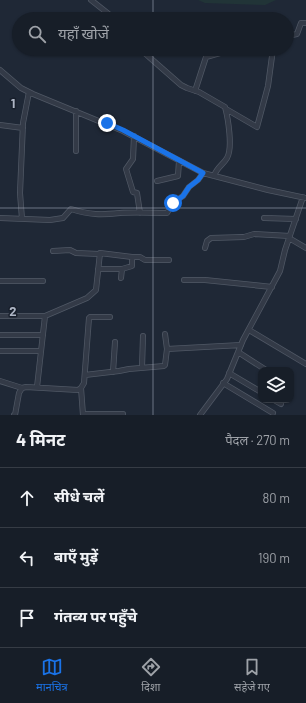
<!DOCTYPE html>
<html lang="hi">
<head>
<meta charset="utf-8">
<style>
  body { margin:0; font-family:Barlow,"Noto Sans Devanagari",sans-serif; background:#202730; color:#f1f3f6 }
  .controls { position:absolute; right:12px; bottom:12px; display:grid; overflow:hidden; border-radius:8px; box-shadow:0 1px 3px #0004 }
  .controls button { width:36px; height:36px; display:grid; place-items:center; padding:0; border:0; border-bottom:1px solid #363c45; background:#171e28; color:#f1f3f6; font:20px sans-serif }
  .stop { position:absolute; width:12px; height:12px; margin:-9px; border:3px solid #1a73e8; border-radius:50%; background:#fff }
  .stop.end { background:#1a73e8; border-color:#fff; box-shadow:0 1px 4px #0008 }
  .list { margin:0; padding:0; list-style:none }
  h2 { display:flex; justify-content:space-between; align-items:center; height:52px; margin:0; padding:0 16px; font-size:17px }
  h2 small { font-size:13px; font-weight:400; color:#9ea2a8 }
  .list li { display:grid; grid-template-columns:26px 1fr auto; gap:12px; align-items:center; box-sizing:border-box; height:60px; padding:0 16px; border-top:1px solid #363c45 }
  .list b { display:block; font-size:15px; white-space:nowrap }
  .list em { font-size:13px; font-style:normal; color:#9ea2a8 }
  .icon { flex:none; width:22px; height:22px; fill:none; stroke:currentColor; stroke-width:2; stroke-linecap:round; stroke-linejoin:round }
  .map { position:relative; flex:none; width:306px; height:415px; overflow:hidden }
  .search { position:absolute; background:#171e28; box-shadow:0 1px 3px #0004; left:12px; right:12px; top:12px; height:44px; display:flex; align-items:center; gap:10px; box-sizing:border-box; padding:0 14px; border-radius:22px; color:#9ea2a8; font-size:15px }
  .sheet { height:232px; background:#171e28 }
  nav { display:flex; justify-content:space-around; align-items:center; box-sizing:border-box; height:56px; border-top:1px solid #363c45; background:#171e28; font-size:11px; color:#9ea2a8 }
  nav a { display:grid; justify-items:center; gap:2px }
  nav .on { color:#1a73e8 }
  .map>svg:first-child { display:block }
  .green { fill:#213437 }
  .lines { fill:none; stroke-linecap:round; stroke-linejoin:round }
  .minor-casing { stroke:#505865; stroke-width:6 }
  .minor { stroke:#333a47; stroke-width:4.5 }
  .route { stroke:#1a73e8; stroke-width:5 }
  .grid { fill:none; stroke:#adb5c4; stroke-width:1; stroke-opacity:0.55 }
  .grid-label { font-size:13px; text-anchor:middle; font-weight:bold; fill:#adb5c4; stroke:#181f2b; stroke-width:3; stroke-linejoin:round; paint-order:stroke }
</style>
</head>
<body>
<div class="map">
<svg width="306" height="415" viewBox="0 0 306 415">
  <rect width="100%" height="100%" fill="#1f2836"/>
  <path class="green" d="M198,0H276L265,5L205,3Z"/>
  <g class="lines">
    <defs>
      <path id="minor" d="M91,0L115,19
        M287,36L297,34L301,23H306
        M140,49L181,85L187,88L199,92L225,107C228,118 233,148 227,158C223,165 217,167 214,176
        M0,70L21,88L33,94L123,131L203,173L268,190L306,198
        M195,91L206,57L234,49
        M226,109L257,127L268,86L273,49
        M0,125L23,128
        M134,136L133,159L126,169L133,192L137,193L140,213
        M76,151V111
        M157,181L178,176L179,161
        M0,218L50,220L63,218L71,209C90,215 101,215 120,213C136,212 152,213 167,213L174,202L183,196L189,187L198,180L203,173
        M264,218L296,219
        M22,219L20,193L23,123L29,92
        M289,238L306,248
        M205,248L207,241L211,238L244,237L254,234L290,236
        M53,251L70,250L76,253L99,254
        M132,257H140L145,260H169
        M98,269H121
        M184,280H205L272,287
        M0,281H43
        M0,316H45L87,298L96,290L100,253L132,257V266L122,269L121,278
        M249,330L306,364
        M165,334L167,349
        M0,335H43
        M0,351H41
        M238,352L266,370
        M142,367L143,336
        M113,372L115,342
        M229,373L261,392
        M85,375L119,371L129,369L164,366L165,365L167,349L241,345
        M0,381L22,388
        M223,383L273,413
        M37,387L45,316
        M81,388L83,415
        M274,400L281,404
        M83,414H123
        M14,415H15L19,393L22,388L26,387L78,390L81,388L84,383L89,318L90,317H110
        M200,415L227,379L243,340L280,271L285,250L303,197"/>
    </defs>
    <use href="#minor" class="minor-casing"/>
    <use href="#minor" class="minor"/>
  </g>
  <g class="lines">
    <path class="route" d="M107,123L123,130L203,173L198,180L189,187L183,196L173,203"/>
  </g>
  <path class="grid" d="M153,0V19M153,49V415M0,208H306"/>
  <g class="grid-label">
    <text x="13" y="108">1</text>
    <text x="13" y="316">2</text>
  </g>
</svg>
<div class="controls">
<button><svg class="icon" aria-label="layers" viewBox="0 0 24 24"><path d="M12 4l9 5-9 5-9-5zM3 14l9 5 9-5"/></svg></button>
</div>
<div class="stop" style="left:173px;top:203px"></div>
<div class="stop end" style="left:107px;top:123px"></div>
<div class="search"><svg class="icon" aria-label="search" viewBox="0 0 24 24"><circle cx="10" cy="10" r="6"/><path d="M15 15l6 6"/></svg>यहाँ खोजें</div>
</div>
<section class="sheet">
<h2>4 मिनट<small>पैदल · 270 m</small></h2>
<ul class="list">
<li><svg class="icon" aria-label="ahead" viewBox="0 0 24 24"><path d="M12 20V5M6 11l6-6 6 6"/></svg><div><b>सीधे चलें</b></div><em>80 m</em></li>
<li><svg class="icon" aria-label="left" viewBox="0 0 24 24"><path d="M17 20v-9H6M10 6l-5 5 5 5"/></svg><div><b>बाएँ मुड़ें</b></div><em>190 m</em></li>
<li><svg class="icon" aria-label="arrive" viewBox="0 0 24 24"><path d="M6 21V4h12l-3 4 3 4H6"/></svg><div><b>गंतव्य पर पहुँचे</b></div></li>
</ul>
</section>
<nav>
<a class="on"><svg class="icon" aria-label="map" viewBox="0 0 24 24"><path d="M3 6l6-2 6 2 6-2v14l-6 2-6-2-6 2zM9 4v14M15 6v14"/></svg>मानचित्र</a>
<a><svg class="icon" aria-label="directions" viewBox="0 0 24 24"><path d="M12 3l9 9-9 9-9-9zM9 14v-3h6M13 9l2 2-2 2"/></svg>दिशा</a>
<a><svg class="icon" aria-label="saved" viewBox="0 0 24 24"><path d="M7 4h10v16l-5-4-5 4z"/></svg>सहेजे गए</a>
</nav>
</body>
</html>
